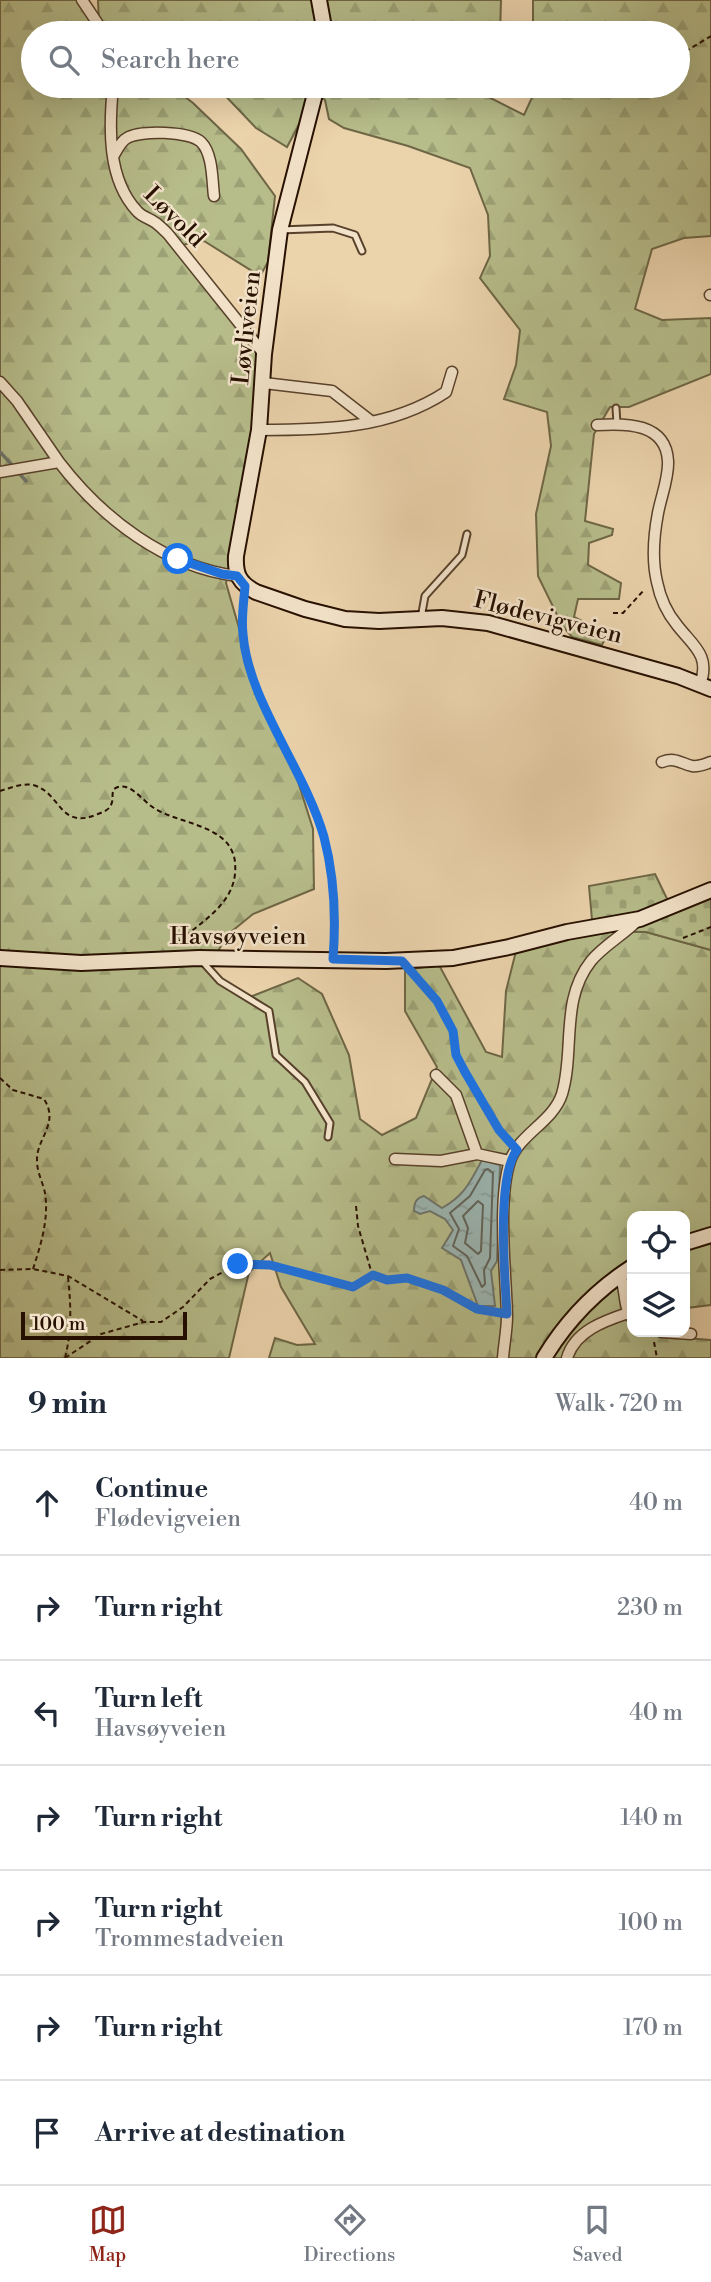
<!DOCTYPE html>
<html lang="en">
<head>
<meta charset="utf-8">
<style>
  body { margin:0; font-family:"Libre Bodoni",serif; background:#f2f2f3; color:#1f2937 }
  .controls { position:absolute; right:21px; bottom:21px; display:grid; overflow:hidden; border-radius:14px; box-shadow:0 7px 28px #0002 }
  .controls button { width:63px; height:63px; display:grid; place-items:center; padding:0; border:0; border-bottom:2px solid #e0e1e3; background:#fff; color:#1f2937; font:35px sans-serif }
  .scale { position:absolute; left:21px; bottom:18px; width:166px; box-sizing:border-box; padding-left:7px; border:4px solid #271000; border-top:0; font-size:19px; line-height:24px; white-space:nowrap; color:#271000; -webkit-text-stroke:5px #f2e2c9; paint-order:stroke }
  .stop { position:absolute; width:21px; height:21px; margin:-16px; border:5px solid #1a73e8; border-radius:50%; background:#fff }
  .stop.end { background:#1a73e8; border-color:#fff; box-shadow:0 2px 7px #0008 }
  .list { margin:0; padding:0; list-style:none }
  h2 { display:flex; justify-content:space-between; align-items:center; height:91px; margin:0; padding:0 28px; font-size:30px }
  h2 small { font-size:23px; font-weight:400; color:#747a83 }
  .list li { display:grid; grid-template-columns:46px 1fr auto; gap:21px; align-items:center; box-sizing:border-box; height:105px; padding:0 28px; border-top:2px solid #e0e1e3 }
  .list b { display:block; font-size:26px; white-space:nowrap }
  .list p { margin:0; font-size:23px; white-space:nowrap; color:#747a83 }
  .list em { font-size:23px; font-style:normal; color:#747a83 }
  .icon { flex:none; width:38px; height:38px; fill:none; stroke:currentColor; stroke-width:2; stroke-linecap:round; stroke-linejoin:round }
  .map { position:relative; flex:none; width:711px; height:1358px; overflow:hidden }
  .search { position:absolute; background:#fff; box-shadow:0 7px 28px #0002; left:21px; right:21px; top:21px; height:77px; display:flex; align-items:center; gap:18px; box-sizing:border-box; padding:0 24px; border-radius:38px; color:#747a83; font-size:26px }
  .sheet { height:826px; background:#fff }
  nav { display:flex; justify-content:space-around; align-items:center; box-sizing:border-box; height:98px; border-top:2px solid #e0e1e3; background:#fff; font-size:19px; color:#747a83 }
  nav a { display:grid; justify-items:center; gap:4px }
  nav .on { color:#8f2418 }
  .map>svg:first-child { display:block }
  .forest { fill:url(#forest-firs); stroke:#6e6645; stroke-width:2; fill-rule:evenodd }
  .cemetery { fill:url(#cemetery-stones); stroke:#6e6645; stroke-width:2 }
  .water { fill:url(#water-ripples); stroke:#6d746b; stroke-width:2 }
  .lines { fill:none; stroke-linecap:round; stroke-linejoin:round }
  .shore { stroke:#61635a; stroke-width:2 }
  .stream { stroke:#6d746b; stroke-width:3.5 }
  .service-casing { stroke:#58412b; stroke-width:9 }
  .minor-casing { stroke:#58412b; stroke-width:13 }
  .secondary-casing { stroke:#271000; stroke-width:18 }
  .path { stroke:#271000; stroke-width:2; stroke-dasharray:5 3.5; stroke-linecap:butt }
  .service { stroke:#f2e2c9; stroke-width:5 }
  .minor { stroke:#f2e2c9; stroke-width:10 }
  .secondary { stroke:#f2e2c9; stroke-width:14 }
  .route { stroke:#1a73e8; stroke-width:9 }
  .labels { text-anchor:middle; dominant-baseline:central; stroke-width:5; stroke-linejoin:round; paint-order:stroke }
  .street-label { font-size:24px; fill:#271000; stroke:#f2e2c9 }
</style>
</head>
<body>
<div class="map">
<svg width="711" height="1358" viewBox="0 0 711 1358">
  <defs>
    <pattern id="forest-firs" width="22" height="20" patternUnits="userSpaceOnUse" patternTransform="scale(1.75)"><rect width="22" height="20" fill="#b6bc8a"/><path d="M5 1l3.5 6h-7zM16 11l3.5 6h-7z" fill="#9ca175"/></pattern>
    <pattern id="cemetery-stones" width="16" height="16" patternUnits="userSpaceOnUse" patternTransform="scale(1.75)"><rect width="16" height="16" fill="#b6bc8a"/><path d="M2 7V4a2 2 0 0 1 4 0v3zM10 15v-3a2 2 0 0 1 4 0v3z" fill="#9ca175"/></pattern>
    <pattern id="water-ripples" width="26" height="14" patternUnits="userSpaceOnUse" patternTransform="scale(1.75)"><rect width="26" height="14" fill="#9bb6b3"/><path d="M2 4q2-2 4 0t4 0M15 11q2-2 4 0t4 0" fill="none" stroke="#869b98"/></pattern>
  </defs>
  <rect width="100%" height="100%" fill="#ebd3ac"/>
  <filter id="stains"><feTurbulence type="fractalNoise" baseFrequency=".00286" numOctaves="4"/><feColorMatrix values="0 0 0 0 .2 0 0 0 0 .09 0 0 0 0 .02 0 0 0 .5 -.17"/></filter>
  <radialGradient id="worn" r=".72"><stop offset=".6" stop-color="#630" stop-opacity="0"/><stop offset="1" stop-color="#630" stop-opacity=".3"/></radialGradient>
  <path class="forest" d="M0,0H80L99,23L98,0H501L500,33H33V86H171L193,103L241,149L275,196L268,262L260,276L204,241L181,245L262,350L255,456L226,583L262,708L293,766L313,829L314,889L253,914L226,936L209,969L245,999L298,978L322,994L349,1055L360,1119L382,1135L416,1118L437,1067L405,1011V970L439,965L486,1052L502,1057L506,991L516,951L593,931L646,932L711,950V1305L687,1308L685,1338L711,1340V1358H269L275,1338L297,1345L315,1344L281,1287L270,1253L249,1272L229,1358H0ZM632,1216H685V1332H632Z
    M533,0H711V236L684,238L652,249L635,309L662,320L711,318V374L629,407H610L594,434L585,521L613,529L612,535L589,543L588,565L621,583L619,599H578L574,617L607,634L602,645L572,637L562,625L538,576L536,514L551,446L547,412L504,399L516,365L520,330L480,278L490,256L488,215L470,168L408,146L344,128L329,119L325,100L313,89L301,121L287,147L256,128L216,86H467L524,115L535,91L533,86H678V33H533Z"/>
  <path class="cemetery" d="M655,874L672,909L711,897V950L646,932L593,931L589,886Z"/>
  <path class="water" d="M482,1160L500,1165L497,1261L491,1271L495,1306H478L461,1260L442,1248L453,1230L445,1219L430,1211L420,1214L414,1211C414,1203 416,1198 424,1196L442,1208C465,1195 470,1182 482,1160Z"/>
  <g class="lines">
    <path class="shore" d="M488,1169L493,1173L490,1258L484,1270L485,1284L482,1287L467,1256L453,1246L459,1229L450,1213L470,1196L485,1170Z
      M478,1201L483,1205L481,1251L478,1254L465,1243L468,1228L463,1216Z"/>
    <path class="stream" d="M0,452L13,466
      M18,472L26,481"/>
    <defs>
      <path id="service" d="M280,230L333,228L355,235L362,251
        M616,408L617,424
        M421,618L425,596L462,555L467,534
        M201,960L220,981L269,1011L276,1055L305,1082L330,1123L328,1137"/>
      <path id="minor" d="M82,0L104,33
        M113,86C109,127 107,179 137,211C142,217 149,218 156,223C160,226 164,230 168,234L264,354
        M114,155C117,150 121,141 127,138C140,130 190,131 201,142C213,154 212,180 214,196
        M710,295H711
        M0,382L17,401L59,462
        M264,383L332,391L372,422
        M597,425C626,423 666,423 668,461C669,477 661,497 658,513C654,534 652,561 657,582C660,597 667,613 677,625C693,646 711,655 700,685
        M259,430C324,430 390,429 446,392L452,372
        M0,472L59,462C102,518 165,567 237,576
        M662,762C675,757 680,763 692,766C699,767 705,764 711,762
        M436,1075L456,1095L477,1154
        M395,1159L441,1161L477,1154L510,1161
        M620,1275C626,1289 623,1307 632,1318
        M661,1332L691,1334
        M503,1358C504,1344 507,1330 507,1316C506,1272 497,1202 510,1161C519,1134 553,1122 562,1094C575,1050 560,1000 591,961C604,945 625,934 639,919
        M567,1358C575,1331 604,1321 628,1313"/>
      <path id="secondary" d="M319,0L325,33
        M317,86L280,230L264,354L259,430L236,556C235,574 239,583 256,592L305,609L345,619L379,621L442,618L488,623L678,676L711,689
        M0,958L81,963L199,958L386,961L453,958L509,947L567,932L640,919L711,890
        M685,1243L711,1235
        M544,1358C567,1320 595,1291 632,1267"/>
    </defs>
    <use href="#service" class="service-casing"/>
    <use href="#minor" class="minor-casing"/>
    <use href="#secondary" class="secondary-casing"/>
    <path class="path" d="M678,56L711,36
      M244,601L243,634L258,691L304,785L323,836L332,878L334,949
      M613,613H623L644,590
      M0,791C10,788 22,783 33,785C61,792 59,831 98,814C103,812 109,810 111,805C114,799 111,795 114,789C129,779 142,801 154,808C176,822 209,823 227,843C231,848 235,856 235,863C239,904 199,922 174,946
      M683,938L711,927
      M412,973L437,1001L453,1031L456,1055L465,1072L499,1130L509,1141
      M0,1078L13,1090L44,1099C60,1124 36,1138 37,1161C37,1172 43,1183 45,1193C49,1219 41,1244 33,1269
      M356,1206L358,1226L372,1274
      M0,1270L33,1269L68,1276L143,1321
      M654,1342L657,1358
      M65,1358L101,1334L144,1322H161L183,1307L210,1279L238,1264L270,1265L353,1287L373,1275L387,1280L407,1278L443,1290L477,1309L497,1312
      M65,1358C72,1330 71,1305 68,1277"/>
    <use href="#service" class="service"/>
    <use href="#minor" class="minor"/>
    <use href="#secondary" class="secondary"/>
  </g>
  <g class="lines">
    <path class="route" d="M178,559L222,574L237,576L245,586C244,601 241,618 243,634C248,701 305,770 324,837C334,875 336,920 333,959L402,961L437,1001L453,1031L456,1055L465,1072L499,1130L517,1150C496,1177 505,1278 507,1314L477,1309L443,1290L407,1278L387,1280L373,1275L353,1287L270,1265L238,1264"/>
  </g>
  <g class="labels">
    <g class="street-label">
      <text transform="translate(174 217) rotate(45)">Løvold</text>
      <text transform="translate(247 328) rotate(-84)">Løvliveien</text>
      <text transform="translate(548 618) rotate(14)">Flødevigveien</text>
      <text x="238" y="937">Havsøyveien</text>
    </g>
  </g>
  <rect width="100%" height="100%" filter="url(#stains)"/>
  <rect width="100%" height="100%" fill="url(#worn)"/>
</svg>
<div class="controls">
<button><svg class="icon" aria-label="locate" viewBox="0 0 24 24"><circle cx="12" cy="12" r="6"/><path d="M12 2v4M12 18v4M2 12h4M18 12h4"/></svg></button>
<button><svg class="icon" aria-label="layers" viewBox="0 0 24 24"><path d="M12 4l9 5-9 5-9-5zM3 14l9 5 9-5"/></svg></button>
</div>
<div class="scale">100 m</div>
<div class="stop" style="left:178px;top:559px"></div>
<div class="stop end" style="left:238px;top:1264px"></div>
<div class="search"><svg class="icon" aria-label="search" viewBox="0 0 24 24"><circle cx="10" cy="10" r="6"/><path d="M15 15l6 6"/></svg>Search here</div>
</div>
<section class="sheet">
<h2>9 min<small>Walk · 720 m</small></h2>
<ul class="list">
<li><svg class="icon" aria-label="ahead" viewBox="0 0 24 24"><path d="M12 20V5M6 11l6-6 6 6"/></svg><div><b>Continue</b><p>Flødevigveien</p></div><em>40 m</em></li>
<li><svg class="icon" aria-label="right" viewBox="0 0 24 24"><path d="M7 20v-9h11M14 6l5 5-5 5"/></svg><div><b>Turn right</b></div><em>230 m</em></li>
<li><svg class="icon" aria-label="left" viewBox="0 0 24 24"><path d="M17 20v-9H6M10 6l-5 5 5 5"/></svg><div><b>Turn left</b><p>Havsøyveien</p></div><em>40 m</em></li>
<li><svg class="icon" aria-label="right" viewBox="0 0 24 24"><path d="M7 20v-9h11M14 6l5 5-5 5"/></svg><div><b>Turn right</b></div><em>140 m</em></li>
<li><svg class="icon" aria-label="right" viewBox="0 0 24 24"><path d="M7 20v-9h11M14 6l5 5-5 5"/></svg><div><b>Turn right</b><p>Trommestadveien</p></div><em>100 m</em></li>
<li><svg class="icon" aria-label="right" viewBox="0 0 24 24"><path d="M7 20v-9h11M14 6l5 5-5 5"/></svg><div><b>Turn right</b></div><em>170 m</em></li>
<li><svg class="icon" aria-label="arrive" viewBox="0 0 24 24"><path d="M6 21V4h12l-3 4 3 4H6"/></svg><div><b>Arrive at destination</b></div></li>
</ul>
</section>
<nav>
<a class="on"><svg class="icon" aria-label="map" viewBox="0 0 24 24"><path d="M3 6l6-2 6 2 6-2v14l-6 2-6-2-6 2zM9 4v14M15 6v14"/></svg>Map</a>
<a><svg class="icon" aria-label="directions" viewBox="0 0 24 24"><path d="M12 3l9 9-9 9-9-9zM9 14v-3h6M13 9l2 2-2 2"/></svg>Directions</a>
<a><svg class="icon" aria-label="saved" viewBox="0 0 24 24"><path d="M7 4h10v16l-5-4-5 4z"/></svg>Saved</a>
</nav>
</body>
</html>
